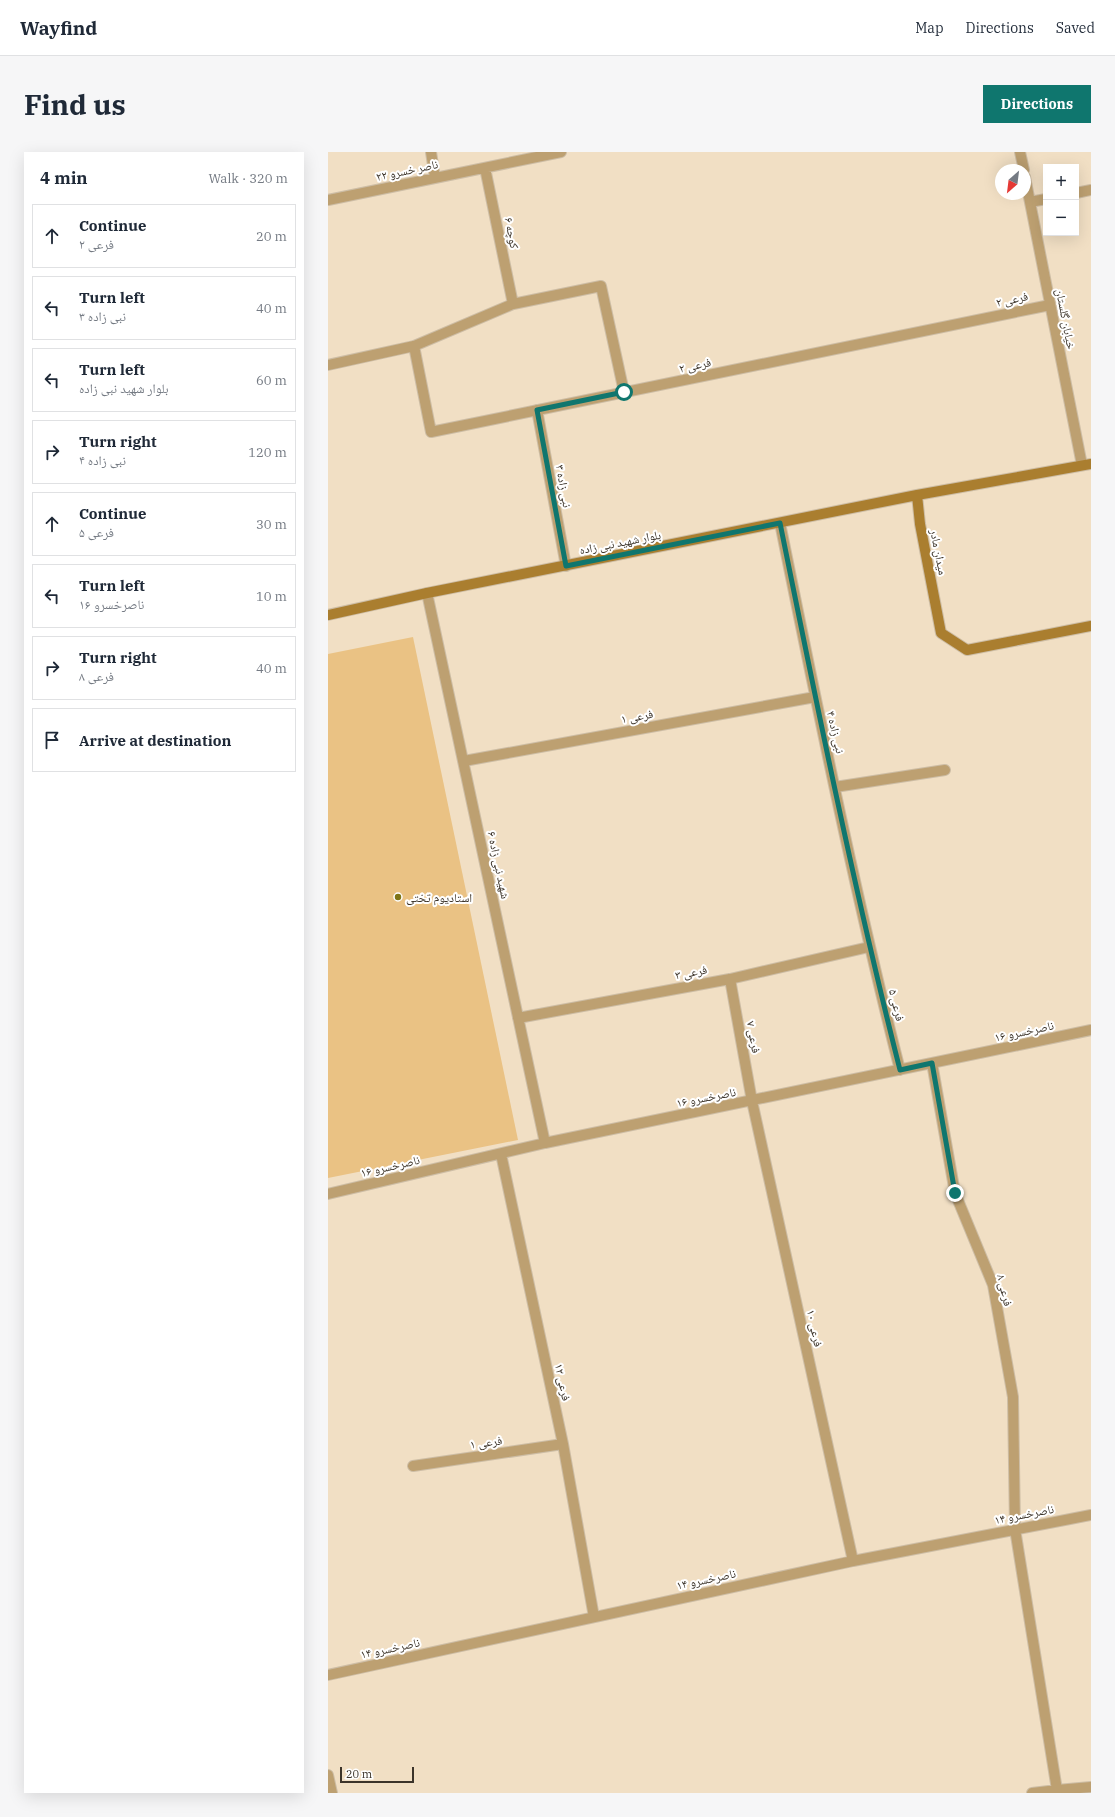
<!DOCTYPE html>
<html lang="en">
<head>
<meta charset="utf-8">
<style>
  body { margin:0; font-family:"IBM Plex Serif","Noto Naskh Arabic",serif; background:#f6f6f7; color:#1f2937 }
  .controls { position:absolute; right:12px; top:12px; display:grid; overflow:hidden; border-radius:0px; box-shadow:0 4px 16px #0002 }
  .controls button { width:36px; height:36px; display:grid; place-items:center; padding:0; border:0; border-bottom:1px solid #e0e1e3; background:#fff; color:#1f2937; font:20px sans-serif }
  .compass { position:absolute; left:667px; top:12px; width:36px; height:36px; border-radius:50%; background:#fff; box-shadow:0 4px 16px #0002; rotate:208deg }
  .scale { position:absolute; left:12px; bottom:10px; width:74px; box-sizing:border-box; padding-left:4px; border:2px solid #3c342a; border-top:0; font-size:11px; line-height:14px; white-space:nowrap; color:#3c342a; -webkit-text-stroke:3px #fff; paint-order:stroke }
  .stop { position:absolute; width:12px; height:12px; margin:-9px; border:3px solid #0f766e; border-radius:50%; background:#fff }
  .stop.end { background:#0f766e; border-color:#fff; box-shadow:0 1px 4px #0008 }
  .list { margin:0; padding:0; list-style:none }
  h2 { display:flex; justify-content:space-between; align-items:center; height:52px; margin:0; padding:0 16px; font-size:17px }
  h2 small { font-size:13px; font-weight:400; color:#747a83 }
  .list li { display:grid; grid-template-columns:26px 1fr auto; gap:12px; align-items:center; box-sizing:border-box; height:64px; margin:0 8px 8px; padding:0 8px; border:1px solid #e0e1e3; border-radius:0px }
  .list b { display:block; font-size:15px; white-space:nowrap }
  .list p { margin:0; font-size:13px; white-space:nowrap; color:#747a83 }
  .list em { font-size:13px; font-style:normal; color:#747a83 }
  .icon { flex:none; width:22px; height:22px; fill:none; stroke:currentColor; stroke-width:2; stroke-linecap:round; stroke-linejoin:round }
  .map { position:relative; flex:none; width:763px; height:1641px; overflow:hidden; border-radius:0px }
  header { display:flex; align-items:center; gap:24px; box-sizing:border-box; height:56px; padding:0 20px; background:#fff; border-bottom:1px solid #e0e1e3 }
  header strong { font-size:19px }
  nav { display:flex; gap:22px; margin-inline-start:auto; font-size:14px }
  .intro { display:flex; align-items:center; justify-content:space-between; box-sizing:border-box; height:96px; padding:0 24px }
  h1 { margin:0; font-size:28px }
  .button { padding:10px 18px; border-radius:0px; background:#0f766e; color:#fff; font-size:14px; font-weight:700 }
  main { display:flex; gap:24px; padding:0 24px }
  aside { flex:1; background:#fff; border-radius:0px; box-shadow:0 4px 16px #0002 }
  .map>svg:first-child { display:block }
  .green { fill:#eac284 }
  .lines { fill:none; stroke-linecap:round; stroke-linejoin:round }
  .lane-casing { stroke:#cdbda5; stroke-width:12 }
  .street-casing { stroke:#cdbda5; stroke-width:12 }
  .secondary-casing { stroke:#cdbda5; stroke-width:12 }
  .lane { stroke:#bda071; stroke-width:10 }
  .street { stroke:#bda071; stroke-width:10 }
  .secondary { stroke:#aa7e2f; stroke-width:10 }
  .route { stroke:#0f766e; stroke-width:5 }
  .poi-dot { fill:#7e7417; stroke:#fff; stroke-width:1.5 }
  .labels { text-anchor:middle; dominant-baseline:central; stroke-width:4; stroke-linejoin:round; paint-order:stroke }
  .street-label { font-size:12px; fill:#3c342a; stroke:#fff }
  .poi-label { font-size:12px; fill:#3c342a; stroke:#fff; text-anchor:start }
</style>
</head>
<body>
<header>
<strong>Wayfind</strong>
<nav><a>Map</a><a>Directions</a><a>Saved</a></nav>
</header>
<div class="intro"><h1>Find us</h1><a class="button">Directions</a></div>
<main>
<aside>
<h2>4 min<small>Walk · 320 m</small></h2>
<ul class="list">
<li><svg class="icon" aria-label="ahead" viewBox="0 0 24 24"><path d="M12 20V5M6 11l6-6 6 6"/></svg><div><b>Continue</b><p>فرعی ۲</p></div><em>20 m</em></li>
<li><svg class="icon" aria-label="left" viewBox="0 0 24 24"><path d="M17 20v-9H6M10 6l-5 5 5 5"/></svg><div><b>Turn left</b><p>نبی زاده ۳</p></div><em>40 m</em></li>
<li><svg class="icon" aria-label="left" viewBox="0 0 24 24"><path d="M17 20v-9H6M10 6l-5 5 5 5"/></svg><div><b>Turn left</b><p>بلوار شهید نبی زاده</p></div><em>60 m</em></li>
<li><svg class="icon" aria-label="right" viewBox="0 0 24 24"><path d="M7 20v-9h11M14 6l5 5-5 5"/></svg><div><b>Turn right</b><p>نبی زاده ۴</p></div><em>120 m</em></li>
<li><svg class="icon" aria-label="ahead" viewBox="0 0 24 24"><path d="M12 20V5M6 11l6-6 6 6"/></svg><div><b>Continue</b><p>فرعی ۵</p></div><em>30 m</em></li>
<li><svg class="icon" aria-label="left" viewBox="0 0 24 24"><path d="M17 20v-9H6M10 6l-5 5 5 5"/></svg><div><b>Turn left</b><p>ناصرخسرو ۱۶</p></div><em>10 m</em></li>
<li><svg class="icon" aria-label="right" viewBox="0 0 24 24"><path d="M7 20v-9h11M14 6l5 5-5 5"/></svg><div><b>Turn right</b><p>فرعی ۸</p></div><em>40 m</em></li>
<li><svg class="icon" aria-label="arrive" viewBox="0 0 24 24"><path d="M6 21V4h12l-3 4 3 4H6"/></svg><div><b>Arrive at destination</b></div></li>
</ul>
</aside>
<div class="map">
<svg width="763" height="1641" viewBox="0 0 763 1641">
  <rect width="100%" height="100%" fill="#f1dfc4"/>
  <path class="green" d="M85,485L190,988L0,1026V502Z"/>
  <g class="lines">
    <defs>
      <path id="lane" d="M729,1638L763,1635"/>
      <path id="street" d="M103,0L107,26
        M692,0L696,18
        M157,16L185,152
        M697,25L754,313
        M748,41L763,38
        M0,48L233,0
        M702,50L718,47
        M86,194L103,280L722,153
        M0,213L86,194L185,152L273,134L296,240
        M209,258L238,414
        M452,371C489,554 526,737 572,918
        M99,441L217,991
        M136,609L487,545
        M507,635L617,618
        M402,827L424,949L525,1409
        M190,866L402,827L541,795
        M604,911L627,1041L665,1133L685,1245L687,1377L729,1638L704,1641
        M173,1002L235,1292L266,1465
        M0,1042L217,991L763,878
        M85,1314L235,1292
        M0,1523L525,1409L763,1363
        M0,1623L4,1641"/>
      <path id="secondary" d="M763,312L589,343L592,372L613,481L639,498L763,474
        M0,463L99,441L589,343"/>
    </defs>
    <use href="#lane" class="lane-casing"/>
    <use href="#street" class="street-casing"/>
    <use href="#secondary" class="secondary-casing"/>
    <use href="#lane" class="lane"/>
    <use href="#street" class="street"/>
    <use href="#secondary" class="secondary"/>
  </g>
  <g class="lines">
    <path class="route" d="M296,240L209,258L238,414L452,371C489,554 526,737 572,918L604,911L627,1041"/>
  </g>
  <circle class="poi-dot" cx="70" cy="745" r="4"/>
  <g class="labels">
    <g class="street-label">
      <text transform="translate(79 18) rotate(-12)">ناصر خسرو ۲۲</text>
      <text transform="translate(184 81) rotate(79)">کوچه ۶</text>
      <text transform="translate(684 147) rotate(-12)">فرعی ۲</text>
      <text transform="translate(738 167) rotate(79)">خیابان گلستان</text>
      <text transform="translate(367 213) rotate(-12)">فرعی ۲</text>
      <text transform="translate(236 334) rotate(80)">نبی زاده ۳</text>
      <text transform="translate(292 390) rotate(-11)">بلوار شهید نبی زاده</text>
      <text transform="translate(611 400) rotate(79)">میدان مادر</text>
      <text transform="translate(309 564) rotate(-10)">فرعی ۱</text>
      <text transform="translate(508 580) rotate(77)">نبی زاده ۴</text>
      <text transform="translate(171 713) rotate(78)">شهید نبی زاده ۶</text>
      <text transform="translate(363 820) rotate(-11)">فرعی ۳</text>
      <text transform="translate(569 853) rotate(76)">فرعی ۵</text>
      <text transform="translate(696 879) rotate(-12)">ناصرخسرو ۱۶</text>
      <text transform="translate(426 885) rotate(80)">فرعی ۷</text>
      <text transform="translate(378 945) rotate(-11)">ناصرخسرو ۱۶</text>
      <text transform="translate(62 1014) rotate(-13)">ناصرخسرو ۱۶</text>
      <text transform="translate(677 1138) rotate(76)">فرعی ۸</text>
      <text transform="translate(487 1176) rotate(78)">فرعی ۱۰</text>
      <text transform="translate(235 1230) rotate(78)">فرعی ۱۲</text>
      <text transform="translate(158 1290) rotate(-8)">فرعی ۱</text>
      <text transform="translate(696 1362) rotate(-11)">ناصرخسرو ۱۴</text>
      <text transform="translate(378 1427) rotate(-12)">ناصرخسرو ۱۴</text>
      <text transform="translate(62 1496) rotate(-12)">ناصرخسرو ۱۴</text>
    </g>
    <g class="poi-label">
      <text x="78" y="745">استادیوم تختی</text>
    </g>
  </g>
</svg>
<div class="controls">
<button>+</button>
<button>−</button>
</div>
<svg class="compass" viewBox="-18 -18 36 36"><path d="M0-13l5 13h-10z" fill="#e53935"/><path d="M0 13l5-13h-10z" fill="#747a83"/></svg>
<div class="scale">20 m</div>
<div class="stop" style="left:296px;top:240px"></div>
<div class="stop end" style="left:627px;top:1041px"></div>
</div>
</main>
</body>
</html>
